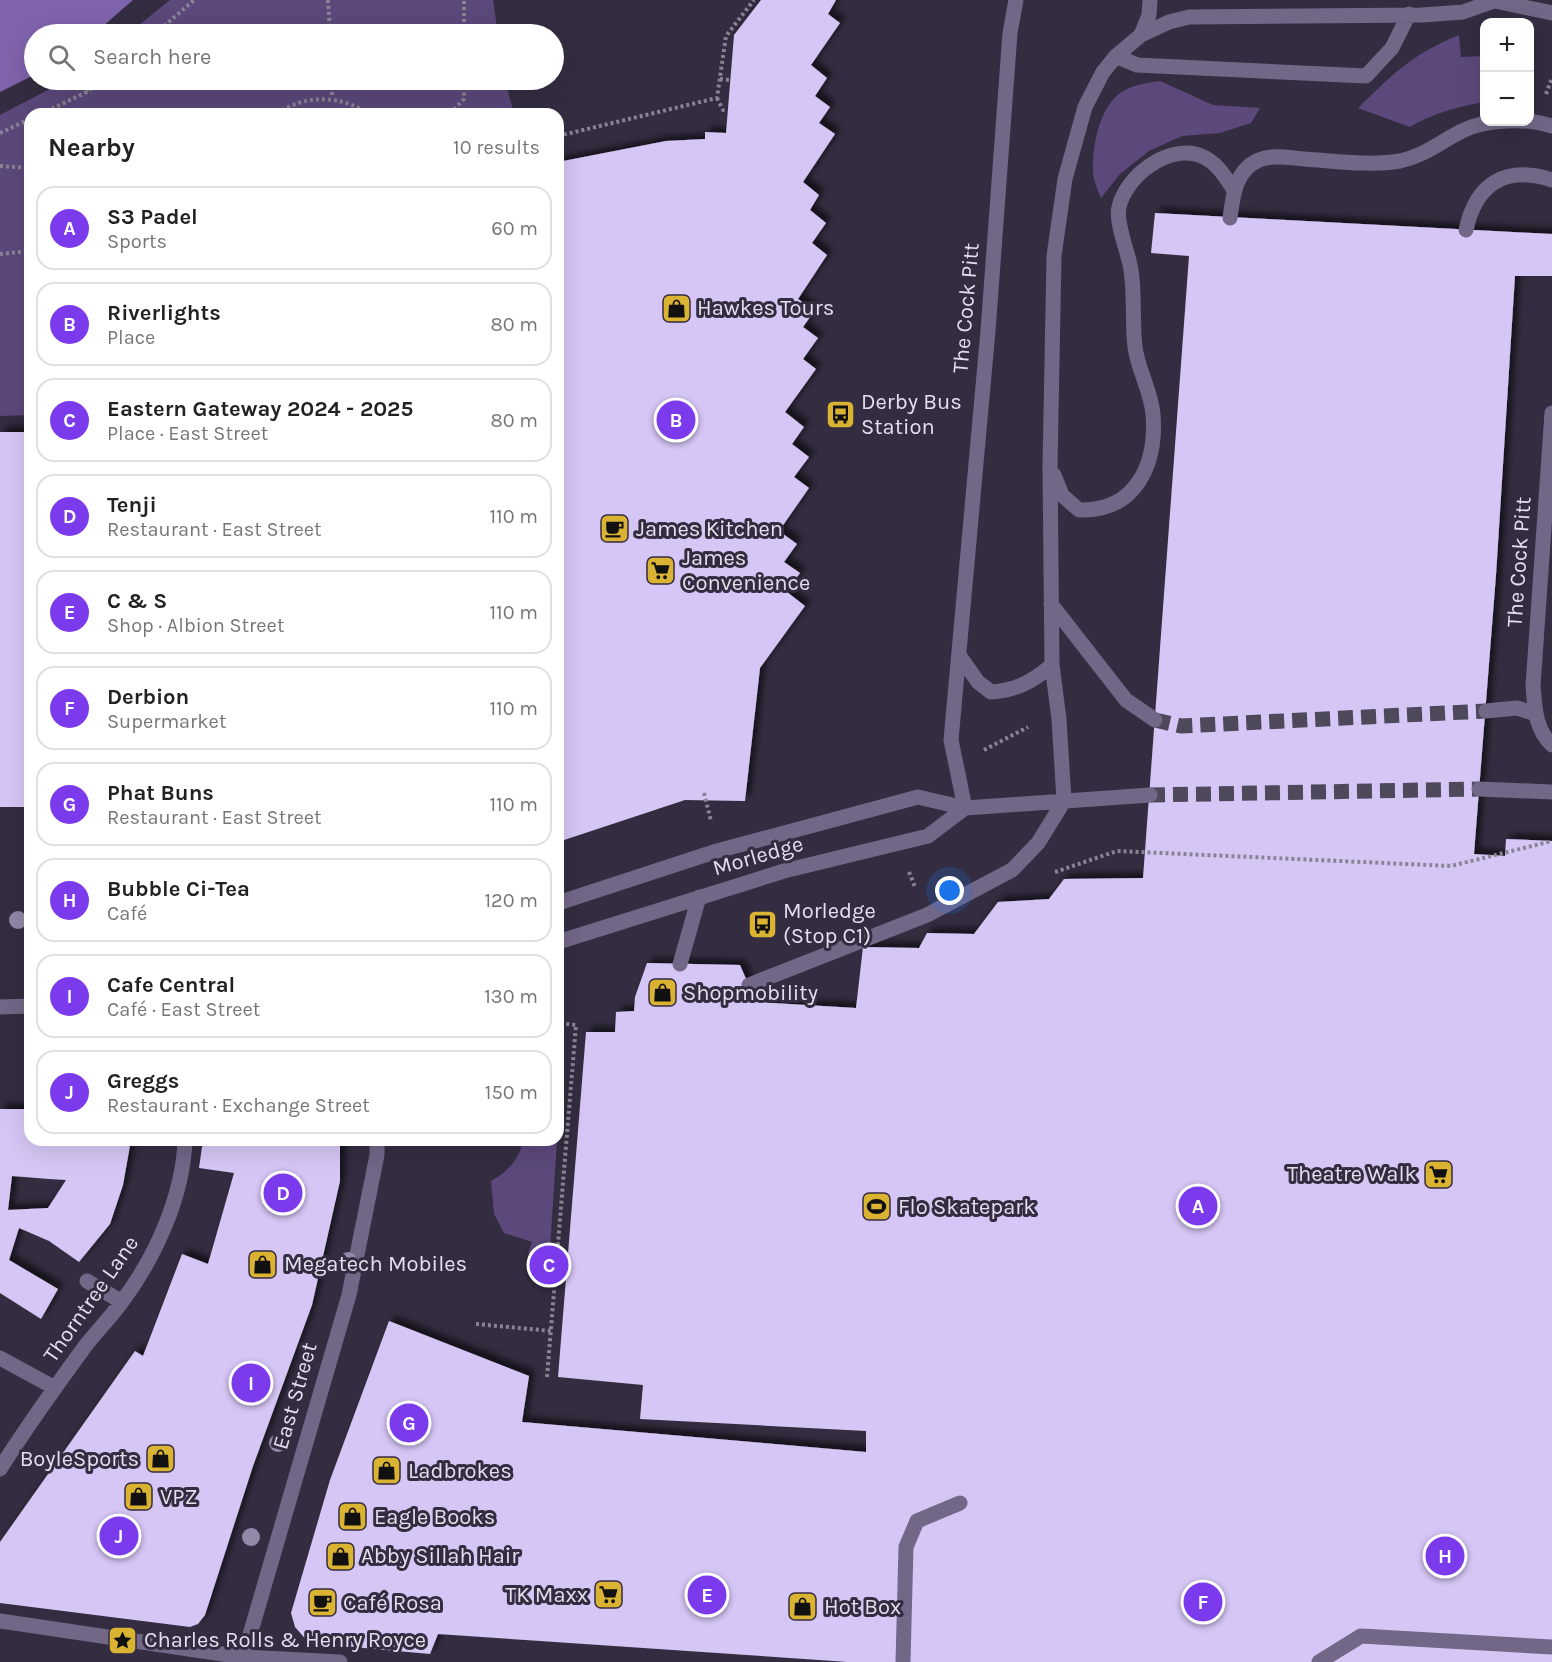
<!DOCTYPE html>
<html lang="en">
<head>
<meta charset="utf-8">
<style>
  body { margin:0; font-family:Karla,sans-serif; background:#f2f2f2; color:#222 }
  .controls { position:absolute; right:18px; top:18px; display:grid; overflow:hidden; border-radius:12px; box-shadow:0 6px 24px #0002 }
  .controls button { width:54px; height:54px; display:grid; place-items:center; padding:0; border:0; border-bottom:2px solid #e0e0e0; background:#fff; color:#222; font:30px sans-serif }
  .you { position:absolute; left:950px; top:891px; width:21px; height:21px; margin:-15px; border:4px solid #fff; border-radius:50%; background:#1a73e8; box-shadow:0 0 0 9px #1a73e833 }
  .badge { display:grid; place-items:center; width:39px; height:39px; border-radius:50%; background:#7c3aed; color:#fff; font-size:20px; font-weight:700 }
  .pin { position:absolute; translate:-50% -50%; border:3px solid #fff; box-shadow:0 2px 6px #0006 }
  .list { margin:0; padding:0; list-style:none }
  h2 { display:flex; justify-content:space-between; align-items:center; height:78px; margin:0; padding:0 24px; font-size:26px }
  h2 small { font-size:20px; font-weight:400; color:#767676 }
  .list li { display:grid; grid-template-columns:39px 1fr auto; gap:18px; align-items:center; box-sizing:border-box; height:84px; margin:0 12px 12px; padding:0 12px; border:2px solid #e0e0e0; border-radius:18px }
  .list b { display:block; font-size:22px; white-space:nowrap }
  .list p { margin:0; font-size:20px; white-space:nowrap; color:#767676 }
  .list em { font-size:20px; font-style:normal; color:#767676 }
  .icon { flex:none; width:33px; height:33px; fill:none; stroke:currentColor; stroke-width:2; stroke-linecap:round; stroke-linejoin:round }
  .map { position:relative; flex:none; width:1552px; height:1662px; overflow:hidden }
  .search { position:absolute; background:#fff; box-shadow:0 6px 24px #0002; left:24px; top:24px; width:540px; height:66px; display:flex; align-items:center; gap:15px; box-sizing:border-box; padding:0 21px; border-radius:33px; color:#767676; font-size:22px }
  .panel { position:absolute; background:#fff; box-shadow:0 6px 24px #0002; left:24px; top:108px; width:540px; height:1038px; border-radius:18px }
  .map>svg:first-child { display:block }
  .green { fill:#5c487b }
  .water { fill:#7f63ac }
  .building { fill:#d6c6f6; fill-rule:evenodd; filter:url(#shadow) }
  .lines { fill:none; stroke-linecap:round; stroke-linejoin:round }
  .minor-tunnel { stroke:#4e485b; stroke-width:15; stroke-dasharray:15 8; stroke-linecap:butt }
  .path { stroke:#898495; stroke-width:4; stroke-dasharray:3 3; stroke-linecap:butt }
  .minor { stroke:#726787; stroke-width:15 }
  .tree { fill:#9288a7 }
  .labels { text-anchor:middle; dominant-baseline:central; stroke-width:6; stroke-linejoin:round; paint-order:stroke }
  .poi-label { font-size:22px; fill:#e3dfec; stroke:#342d41; text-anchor:start }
  .street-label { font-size:22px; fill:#e3dfec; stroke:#342d41 }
</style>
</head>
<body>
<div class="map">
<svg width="1552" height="1662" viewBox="0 0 1552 1662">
  <defs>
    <filter id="shadow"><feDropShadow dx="5.5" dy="-5.5" stdDeviation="3" flood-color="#0009"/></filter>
  </defs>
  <rect width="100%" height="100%" fill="#342d41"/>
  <path class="green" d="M170,0H493L498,34H128Z
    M1459,35L1461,57L1484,56V102C1457,107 1433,113 1410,127L1358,108C1393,74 1412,54 1459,35Z
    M67,80H505L514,114H30V415L0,416V115Z
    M1160,81L1213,105L1260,108L1251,123L1220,133L1182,136L1149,151L1120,174L1101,198C1098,190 1093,180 1093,171C1092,147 1099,109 1120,93C1131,85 1147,83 1160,81Z
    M523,1140H557L549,1265L536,1264L528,1253L532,1242L504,1233L494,1214L491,1181C508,1171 519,1160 523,1140Z"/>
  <path class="water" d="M0,0H133L94,34H34V75L0,92Z"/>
  <path class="building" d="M761,0H836L828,14L840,23L811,65L827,78L815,96L830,107L819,123L835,134L803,182L819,195L810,210L826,223L812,243L827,255L798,299L815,310L803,327L818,338L803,359L816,369L785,412L804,427L792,444L809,457L794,477L809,488L779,531L797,544L784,562L800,573L787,592L805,606L760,668L745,801L685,800L558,842V162L666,141L705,139V132L726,133L734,35Z
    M1155,213L1552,234V276H1515L1496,575L1474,854L1505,856L1506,839L1552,841V1662H848L438,1634L430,1654L309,1643L295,1627L291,1613L330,1480L389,1321L529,1376L522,1422L866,1452V1431L640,1419L643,1385L558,1377L586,1032H615L616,1012L634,1011L635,997L647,963L740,965L756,1002L856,1008L863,947L919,948L927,933L974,934L998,902L1049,899L1064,879L1143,878L1189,256L1151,253Z
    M0,432H30V807H0Z
    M0,1109H30V1140H131L123,1185L110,1224L79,1262L49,1241L19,1228L9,1260L58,1289L41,1319L0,1293ZM12,1176L49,1179L66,1180L48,1208L8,1210Z
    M203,1140H340V1181L312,1305L253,1466L205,1615L198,1624L190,1627L0,1603V1542L135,1351L143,1356L182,1254L208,1264L234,1173L199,1168Z"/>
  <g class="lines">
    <path class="minor-tunnel" d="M1155,720L1181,726L1486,711
      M1150,795L1479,789"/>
    <path class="path" d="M328,0L330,34
      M155,34L194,0
      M464,34V0
      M720,79L730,80
      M80,80L87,92
      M332,80V98
      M1546,94L1552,78
      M717,98L723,110H727
      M41,114L87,92L102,80
      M277,114C306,93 341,96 370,114
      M450,114L464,99V80
      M0,133L30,119
      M558,136L717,98L726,36L754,0
      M0,166L30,168
      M0,254L30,251
      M984,750L1028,727
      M704,793L711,821
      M909,872L915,887
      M1055,872L1117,851L1451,866L1552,841
      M555,1272L567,1273
      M476,1324L551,1331
      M547,1377L576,1025L558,1023"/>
    <path class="minor" d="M1495,1L1552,13
      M1141,35L1149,15L1150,0
      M1116,56L1137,65L1366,76L1392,48L1409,14
      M1230,218C1233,196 1235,170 1259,160C1271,154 1291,158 1304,159C1336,161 1369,166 1400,161C1424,156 1440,142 1462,131C1485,119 1527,118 1552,126
      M1466,230C1476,183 1506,165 1552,180
      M1552,413L1533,686C1535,707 1535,730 1552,745
      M1054,475L1062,495L1079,510C1136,512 1157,464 1153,414C1151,391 1138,370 1135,347C1132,322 1135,296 1131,270C1129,254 1115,222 1119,207C1126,176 1167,145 1199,155C1216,161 1225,176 1234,190
      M1051,604L1126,700L1155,720
      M959,655L978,682L991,692C1017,690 1032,682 1052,665
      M1486,711L1517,708L1536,714
      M1479,789L1552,792
      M1064,801L1059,719L1052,665L1050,466L1054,256L1065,179L1085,107L1103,72L1116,56L1141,35L1169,22L1189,17L1422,15L1463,12L1497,0
      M965,808L951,740L988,331L1010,33L1016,0
      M558,903L717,851L918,797L965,808L1150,795
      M558,942L784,871L928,836L965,808
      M680,964L699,897
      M749,985L927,915L1012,870L1038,843L1064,801
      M0,1007L30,1006
      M87,1281L122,1302
      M0,1358L55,1388
      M0,1469C27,1426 56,1386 86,1345C97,1331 110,1318 121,1303C155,1258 183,1197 185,1140
      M0,1621L242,1657L340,1662
      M242,1662L349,1295L377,1155V1140
      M903,1662L906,1547L917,1521L960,1503
      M1319,1662L1361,1636L1552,1647"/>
  </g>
  <g class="tree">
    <circle cx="18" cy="920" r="9"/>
    <circle cx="348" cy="1261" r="9"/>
    <circle cx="278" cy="1443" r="9"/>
    <circle cx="251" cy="1537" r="9"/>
  </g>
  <defs>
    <symbol id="shop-square" viewBox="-11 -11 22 22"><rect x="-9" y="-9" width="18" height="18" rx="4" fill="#dab333" stroke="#342d41"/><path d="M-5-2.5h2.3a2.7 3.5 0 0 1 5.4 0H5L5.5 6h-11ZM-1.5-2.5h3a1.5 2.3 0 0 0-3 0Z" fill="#111"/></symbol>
    <symbol id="bus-square" viewBox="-11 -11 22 22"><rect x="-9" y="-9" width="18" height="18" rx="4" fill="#dab333" stroke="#342d41"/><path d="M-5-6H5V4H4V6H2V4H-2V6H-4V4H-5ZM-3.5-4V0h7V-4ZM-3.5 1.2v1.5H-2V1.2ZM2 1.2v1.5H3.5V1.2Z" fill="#111"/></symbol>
    <symbol id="cafe-square" viewBox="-11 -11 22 22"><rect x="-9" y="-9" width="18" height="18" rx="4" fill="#dab333" stroke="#342d41"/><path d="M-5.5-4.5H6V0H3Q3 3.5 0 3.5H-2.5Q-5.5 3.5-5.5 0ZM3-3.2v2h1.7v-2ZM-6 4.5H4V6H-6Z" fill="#111"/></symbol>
    <symbol id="supermarket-square" viewBox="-11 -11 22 22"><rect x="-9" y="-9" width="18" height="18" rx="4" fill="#dab333" stroke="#342d41"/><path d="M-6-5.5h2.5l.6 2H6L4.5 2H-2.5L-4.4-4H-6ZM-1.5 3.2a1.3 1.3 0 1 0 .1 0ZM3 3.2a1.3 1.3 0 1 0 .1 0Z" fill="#111"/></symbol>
    <symbol id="stadium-square" viewBox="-11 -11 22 22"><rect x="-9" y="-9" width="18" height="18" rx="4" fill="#dab333" stroke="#342d41"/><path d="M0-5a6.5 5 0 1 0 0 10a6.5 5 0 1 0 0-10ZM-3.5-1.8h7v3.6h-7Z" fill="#111"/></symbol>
    <symbol id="sight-square" viewBox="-11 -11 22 22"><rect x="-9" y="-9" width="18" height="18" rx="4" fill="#dab333" stroke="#342d41"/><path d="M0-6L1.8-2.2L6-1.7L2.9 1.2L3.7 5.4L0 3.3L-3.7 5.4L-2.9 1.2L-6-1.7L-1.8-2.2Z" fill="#111"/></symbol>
  </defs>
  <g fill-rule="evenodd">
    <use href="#shop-square" x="660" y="292" width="33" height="33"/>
    <use href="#bus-square" x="824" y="398" width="33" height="33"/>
    <use href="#cafe-square" x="598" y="512" width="33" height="33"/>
    <use href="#supermarket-square" x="644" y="554" width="33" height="33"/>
    <use href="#bus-square" x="746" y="908" width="33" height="33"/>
    <use href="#shop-square" x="646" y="976" width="33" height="33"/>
    <use href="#supermarket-square" x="1422" y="1158" width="33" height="33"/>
    <use href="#stadium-square" x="860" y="1190" width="33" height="33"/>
    <use href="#shop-square" x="246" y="1248" width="33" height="33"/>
    <use href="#shop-square" x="144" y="1442" width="33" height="33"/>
    <use href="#shop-square" x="370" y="1454" width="33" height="33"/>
    <use href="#shop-square" x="122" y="1480" width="33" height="33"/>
    <use href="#shop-square" x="336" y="1500" width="33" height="33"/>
    <use href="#shop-square" x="324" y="1540" width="33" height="33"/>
    <use href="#supermarket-square" x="592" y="1578" width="33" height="33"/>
    <use href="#cafe-square" x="306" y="1586" width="33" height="33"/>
    <use href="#shop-square" x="786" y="1590" width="33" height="33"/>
    <use href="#sight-square" x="106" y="1624" width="33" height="33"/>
  </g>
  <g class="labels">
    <g class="poi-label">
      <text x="697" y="308">Hawkes Tours</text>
      <text x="861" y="402">Derby Bus<tspan x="861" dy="25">Station</tspan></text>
      <text x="636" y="529">James Kitchen</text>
      <text x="682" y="558">James<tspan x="682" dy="25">Convenience</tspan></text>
      <text x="783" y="911">Morledge<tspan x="783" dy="25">(Stop C1)</tspan></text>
      <text x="683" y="993">Shopmobility</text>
      <text x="1417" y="1174" text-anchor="end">Theatre Walk</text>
      <text x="898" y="1207">Flo Skatepark</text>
      <text x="284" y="1264">Megatech Mobiles</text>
      <text x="139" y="1459" text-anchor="end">BoyleSports</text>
      <text x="408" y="1471">Ladbrokes</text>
      <text x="160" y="1497">VPZ</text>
      <text x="374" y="1517">Eagle Books</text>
      <text x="361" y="1556">Abby Sillah Hair</text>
      <text x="588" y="1595" text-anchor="end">TK Maxx</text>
      <text x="343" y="1603">Café Rosa</text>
      <text x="824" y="1607">Hot Box</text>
      <text x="144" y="1640">Charles Rolls &amp; Henry Royce</text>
    </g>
    <g class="street-label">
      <text transform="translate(966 308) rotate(-85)">The Cock Pitt</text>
      <text transform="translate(1519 562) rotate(-86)">The Cock Pitt</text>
      <text transform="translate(758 856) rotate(-16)">Morledge</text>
      <text transform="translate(91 1299) rotate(-55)">Thorntree Lane</text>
      <text transform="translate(295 1396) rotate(-74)">East Street</text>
    </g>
  </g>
</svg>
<div class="controls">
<button>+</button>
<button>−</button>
</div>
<div class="you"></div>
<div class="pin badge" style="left:1198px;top:1206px">A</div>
<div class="pin badge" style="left:676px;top:420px">B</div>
<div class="pin badge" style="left:549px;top:1265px">C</div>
<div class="pin badge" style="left:283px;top:1193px">D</div>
<div class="pin badge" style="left:707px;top:1595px">E</div>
<div class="pin badge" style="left:1203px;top:1602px">F</div>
<div class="pin badge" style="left:409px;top:1423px">G</div>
<div class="pin badge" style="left:1445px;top:1556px">H</div>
<div class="pin badge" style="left:251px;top:1383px">I</div>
<div class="pin badge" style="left:119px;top:1536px">J</div>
<div class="search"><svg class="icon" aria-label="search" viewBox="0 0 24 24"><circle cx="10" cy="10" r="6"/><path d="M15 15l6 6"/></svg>Search here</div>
<section class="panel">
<h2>Nearby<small>10 results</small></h2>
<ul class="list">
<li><span class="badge">A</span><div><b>S3 Padel</b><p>Sports</p></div><em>60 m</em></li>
<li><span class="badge">B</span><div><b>Riverlights</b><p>Place</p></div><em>80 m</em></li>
<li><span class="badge">C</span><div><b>Eastern Gateway 2024 - 2025</b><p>Place · East Street</p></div><em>80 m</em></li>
<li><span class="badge">D</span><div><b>Tenji</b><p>Restaurant · East Street</p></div><em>110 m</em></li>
<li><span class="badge">E</span><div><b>C &amp; S</b><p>Shop · Albion Street</p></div><em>110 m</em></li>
<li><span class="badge">F</span><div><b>Derbion</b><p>Supermarket</p></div><em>110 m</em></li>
<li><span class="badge">G</span><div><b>Phat Buns</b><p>Restaurant · East Street</p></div><em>110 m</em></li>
<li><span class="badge">H</span><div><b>Bubble Ci-Tea</b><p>Café</p></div><em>120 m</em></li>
<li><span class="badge">I</span><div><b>Cafe Central</b><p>Café · East Street</p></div><em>130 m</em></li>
<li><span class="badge">J</span><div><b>Greggs</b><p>Restaurant · Exchange Street</p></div><em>150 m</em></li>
</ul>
</section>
</div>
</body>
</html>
